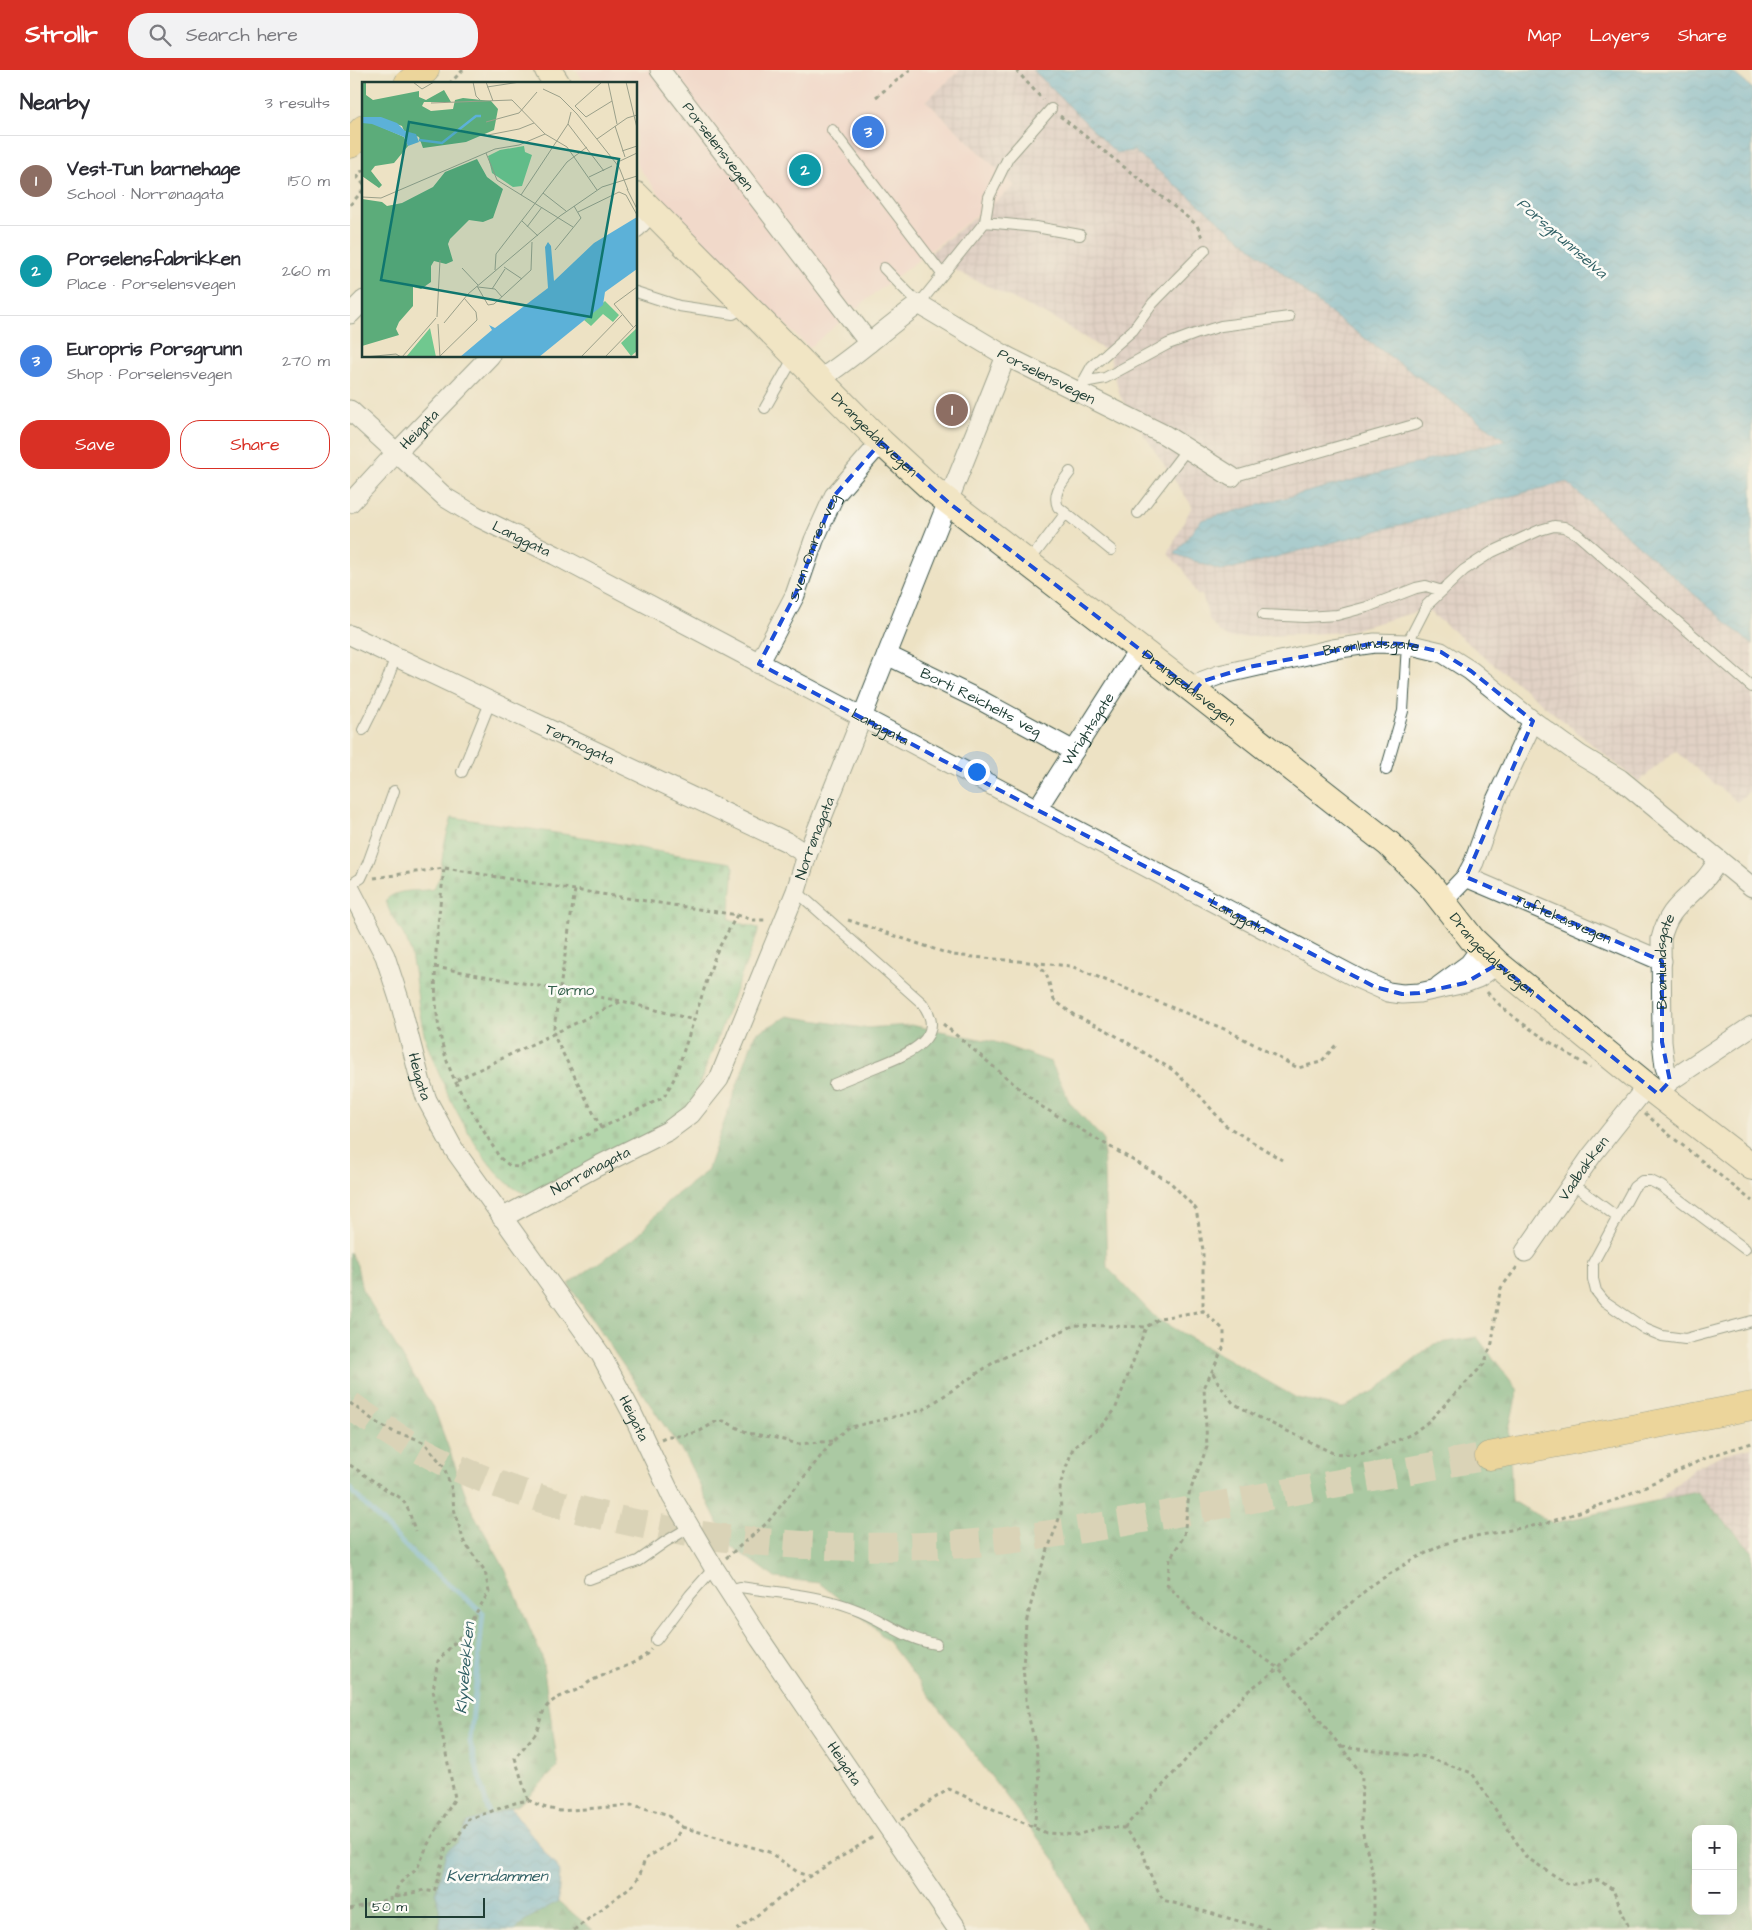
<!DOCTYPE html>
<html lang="en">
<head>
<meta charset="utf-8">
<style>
  body { margin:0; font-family:"Architects Daughter",sans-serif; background:#f2f2f3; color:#2b2b33 }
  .controls { position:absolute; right:15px; bottom:15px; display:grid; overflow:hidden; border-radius:10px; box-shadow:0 5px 20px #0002 }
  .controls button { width:45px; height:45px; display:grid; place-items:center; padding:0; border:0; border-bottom:1px solid #e1e1e2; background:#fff; color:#2b2b33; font:25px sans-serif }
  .scale { position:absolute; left:15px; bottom:12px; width:120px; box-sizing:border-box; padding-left:5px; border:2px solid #1f3d34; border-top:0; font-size:14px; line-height:18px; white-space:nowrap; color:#1f3d34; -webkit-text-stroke:4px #fdfcf7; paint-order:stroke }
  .you { position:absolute; left:626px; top:701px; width:18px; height:18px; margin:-12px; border:4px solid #fff; border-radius:50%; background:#1a73e8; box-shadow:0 0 0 8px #1a73e833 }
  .badge { display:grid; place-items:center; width:32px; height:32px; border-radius:50%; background:#d93025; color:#fff; font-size:16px; font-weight:700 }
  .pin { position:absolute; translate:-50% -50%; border:2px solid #fff; box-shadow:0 1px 5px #0006 }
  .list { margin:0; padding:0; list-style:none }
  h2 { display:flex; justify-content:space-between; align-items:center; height:65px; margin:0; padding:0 20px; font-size:21px }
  h2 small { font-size:16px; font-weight:400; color:#7c7c81 }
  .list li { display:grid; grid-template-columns:32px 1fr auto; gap:15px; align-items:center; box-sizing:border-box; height:90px; padding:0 20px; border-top:1px solid #e1e1e2 }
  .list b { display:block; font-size:19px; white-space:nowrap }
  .list p { margin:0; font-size:16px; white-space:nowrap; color:#7c7c81 }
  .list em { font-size:16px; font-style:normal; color:#7c7c81 }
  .actions { display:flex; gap:10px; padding:15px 20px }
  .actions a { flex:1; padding:11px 0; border:1px solid #d93025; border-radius:20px; text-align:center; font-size:18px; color:#d93025 }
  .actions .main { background:#d93025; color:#fff }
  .icon { flex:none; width:28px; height:28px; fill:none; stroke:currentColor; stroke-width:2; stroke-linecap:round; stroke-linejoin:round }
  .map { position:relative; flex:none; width:1402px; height:1860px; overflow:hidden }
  header { display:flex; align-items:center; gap:30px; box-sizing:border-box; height:70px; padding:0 25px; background:#d93025; color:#fff }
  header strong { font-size:24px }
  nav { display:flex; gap:28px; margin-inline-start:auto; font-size:18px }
  .search { width:350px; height:45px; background:#f2f2f3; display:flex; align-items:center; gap:12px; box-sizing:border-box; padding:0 18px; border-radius:20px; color:#7c7c81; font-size:19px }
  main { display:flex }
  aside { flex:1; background:#fff }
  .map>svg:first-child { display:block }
  .built { fill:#f7cfd1 }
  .industrial { fill:url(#industrial-grid) }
  .forest { fill:url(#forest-firs); stroke:#3e7457; fill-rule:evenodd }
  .cemetery { fill:url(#cemetery-stones); stroke:#488262 }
  .water { fill:url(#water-waves); stroke:#3e7786 }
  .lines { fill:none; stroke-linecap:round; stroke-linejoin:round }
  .stream { stroke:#5cb1d8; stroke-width:5 }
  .highway-tunnel { stroke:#c4c1a7; stroke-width:28; stroke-dasharray:28 14; stroke-linecap:butt }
  .lane-casing { stroke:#3e564a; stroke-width:12 }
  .street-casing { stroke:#3e564a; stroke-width:21 }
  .secondary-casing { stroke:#3e564a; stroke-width:28 }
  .primary-casing { stroke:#3e564a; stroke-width:29 }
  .highway-casing { stroke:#3e564a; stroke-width:29 }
  .path { stroke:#3e564a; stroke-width:3; stroke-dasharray:4 4; stroke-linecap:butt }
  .lane { stroke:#fff; stroke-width:10 }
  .street { stroke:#fff; stroke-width:19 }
  .secondary { stroke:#f7e8c3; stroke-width:26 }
  .primary { stroke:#ecc569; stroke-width:28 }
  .highway { stroke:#ecc569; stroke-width:28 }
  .marked { fill:none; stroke:#1d4ed8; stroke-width:4; stroke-dasharray:10 6; stroke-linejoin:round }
  .labels { text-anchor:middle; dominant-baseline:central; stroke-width:5; stroke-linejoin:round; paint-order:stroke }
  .street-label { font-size:15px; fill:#1f3d34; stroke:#fdfcf7 }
  .park-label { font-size:15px; fill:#33604b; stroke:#fdfcf7 }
  .water-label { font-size:16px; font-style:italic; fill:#316065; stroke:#fdfcf7 }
  .inset-river { fill:none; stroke:#5cb1d8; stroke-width:2.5 }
  .inset-road { fill:none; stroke:#9ba08a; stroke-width:1 }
  .view { fill:#0f766e; fill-opacity:0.15; stroke:#0f766e; stroke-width:2.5 }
  .inset-edge { fill:none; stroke:#1f3d34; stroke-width:2.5 }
</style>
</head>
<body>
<header>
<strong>Strollr</strong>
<div class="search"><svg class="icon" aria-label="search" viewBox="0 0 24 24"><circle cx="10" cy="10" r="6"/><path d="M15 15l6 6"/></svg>Search here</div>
<nav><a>Map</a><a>Layers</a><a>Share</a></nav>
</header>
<main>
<aside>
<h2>Nearby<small>3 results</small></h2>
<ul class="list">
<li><span class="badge" style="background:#8d6e63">1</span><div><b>Vest-Tun barnehage</b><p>School · Norrønagata</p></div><em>150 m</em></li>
<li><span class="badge" style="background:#0f9aa8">2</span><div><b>Porselensfabrikken</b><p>Place · Porselensvegen</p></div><em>260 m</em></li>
<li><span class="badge" style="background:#3f7fe0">3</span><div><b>Europris Porsgrunn</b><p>Shop · Porselensvegen</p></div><em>270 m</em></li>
</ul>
<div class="actions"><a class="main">Save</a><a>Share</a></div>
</aside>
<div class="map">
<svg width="1402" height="1860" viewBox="0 0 1402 1860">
  <defs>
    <pattern id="industrial-grid" width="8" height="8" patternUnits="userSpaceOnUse" patternTransform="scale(1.25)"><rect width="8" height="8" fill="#d2bdc6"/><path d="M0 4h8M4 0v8" fill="none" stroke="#aa9ba2"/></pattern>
    <pattern id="forest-firs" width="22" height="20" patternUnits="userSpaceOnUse" patternTransform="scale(1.25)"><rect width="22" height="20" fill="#5cac7a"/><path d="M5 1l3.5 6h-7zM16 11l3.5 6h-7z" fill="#4b8d65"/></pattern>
    <pattern id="cemetery-stones" width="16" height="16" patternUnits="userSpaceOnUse" patternTransform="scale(1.25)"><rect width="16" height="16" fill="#70c88f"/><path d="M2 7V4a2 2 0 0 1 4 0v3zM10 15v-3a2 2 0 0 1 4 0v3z" fill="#5ba476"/></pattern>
    <pattern id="water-waves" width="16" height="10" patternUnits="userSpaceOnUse" patternTransform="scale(1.25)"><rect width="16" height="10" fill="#5cb1d8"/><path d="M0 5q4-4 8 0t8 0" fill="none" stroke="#4b91b0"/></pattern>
  </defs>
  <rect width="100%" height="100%" fill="#fdfcf7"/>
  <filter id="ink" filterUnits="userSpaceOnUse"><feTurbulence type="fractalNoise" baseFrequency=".02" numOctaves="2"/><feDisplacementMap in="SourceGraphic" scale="10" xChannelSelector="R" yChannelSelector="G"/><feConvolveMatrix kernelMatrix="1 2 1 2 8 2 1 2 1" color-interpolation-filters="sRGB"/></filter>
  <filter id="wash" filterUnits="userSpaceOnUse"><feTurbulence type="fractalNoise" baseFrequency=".0096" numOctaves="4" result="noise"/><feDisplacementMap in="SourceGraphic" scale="20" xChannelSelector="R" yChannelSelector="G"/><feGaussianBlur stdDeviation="1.12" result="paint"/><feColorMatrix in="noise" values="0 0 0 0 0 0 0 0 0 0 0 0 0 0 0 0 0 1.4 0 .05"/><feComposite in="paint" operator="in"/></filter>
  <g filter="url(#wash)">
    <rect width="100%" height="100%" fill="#ede2c4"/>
    <path class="built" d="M227,0H610L576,31L665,116L520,227L459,278L321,140L286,94V14H234Z"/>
    <path class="industrial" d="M610,0H683L766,82L784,81L984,246L1156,370L1143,373L1216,412L1402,575V719L1387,732L1325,681L1288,712L1076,539L996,562L878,568L868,561L859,549L852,524L847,525L834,500L818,484L842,436L780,344L770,326L759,283L707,250L576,186L665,116L576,31Z
      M1402,1377V1481L1347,1422L1307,1431L1345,1398L1373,1384Z"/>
    <path class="forest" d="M438,946L513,958L561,955L645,972L701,992L720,1033L753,1069L757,1197L807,1249L947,1328L993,1338L1026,1320L1084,1274L1127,1267L1168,1320L1159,1359L1162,1431L1203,1453L1347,1422L1402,1481V1860H738L707,1793L540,1574L522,1555L469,1513L425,1508L378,1474L337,1389L218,1214L287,1166L318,1131L357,1101L405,964ZM1346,1759H1383V1841H1346Z
      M0,1182L7,1195L12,1219L85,1341L121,1439L155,1499L192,1587L208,1697L169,1735L118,1752L107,1773L96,1782L86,1824L91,1848L89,1860H0Z
      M208,1831L243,1860H165L174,1851Z"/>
    <path class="cemetery" d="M102,747L239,768L311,782L381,793L384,797L379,850L408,858V862L341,1036L320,1063L179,1124C137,1118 87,1006 75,967C67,938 67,907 59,877C54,860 39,848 36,830C47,818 69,822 83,819L90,807L94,775Z"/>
    <path class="water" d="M683,0H1380L1402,18V575L1216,412L872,501L825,484L851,450L1155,370L984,246L784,81L766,83Z
      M161,1738L210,1802L208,1831L174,1851L165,1860H89L91,1848L86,1824L96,1782L107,1773L118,1752Z"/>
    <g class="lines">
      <path class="stream" d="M0,1419L64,1485L133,1543L120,1672L139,1744"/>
    </g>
  </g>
  <g filter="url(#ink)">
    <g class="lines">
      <path class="highway-tunnel" d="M0,1335C77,1392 154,1421 246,1444C360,1473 480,1481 597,1475C684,1470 769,1453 854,1438C949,1420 1044,1403 1139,1386"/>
      <defs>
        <path id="lane" d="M482,60L592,204
          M635,152L686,157L730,165
          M534,198L569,234L635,152L639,127L658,88L701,39
          M286,222L329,236L383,244L395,237
          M734,312L755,308L818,274L845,264L871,256L939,247
          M732,314L742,296L783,260L803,233L855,180
          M415,338L444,287
          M720,402C712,413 702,423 708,437L761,480
          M882,407L1067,354
          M788,443L837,379
          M678,493L715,444
          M913,545L955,547L987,545L1017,537L1066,518L1076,516L1092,521
          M13,660L35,616L46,586
          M1036,700L1053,641L1057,574L1077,535L1114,500L1142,482L1190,460L1204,456L1214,457L1227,464L1402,617
          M112,702L141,630
          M0,815L11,808L18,793L44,721
          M446,821L572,933C600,969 555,985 528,996C514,1002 499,1008 484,1014
          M1223,1114L1267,1147
          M1395,1179L1311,1116L1301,1111H1292L1284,1117L1243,1193V1209L1246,1221L1254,1231L1295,1259L1312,1266L1335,1269L1402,1251
          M239,1509L288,1491L315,1472L340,1457
          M379,1520L390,1517C428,1523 468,1525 504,1539C533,1549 553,1569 586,1574
          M306,1570L340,1525L364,1498"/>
        <g id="street">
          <path id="s1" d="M310,0L519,273"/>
          <path d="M286,158L301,142"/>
          <path d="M0,244L14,230"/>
          <path id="s2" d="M470,309C505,287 535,258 569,234L656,286L815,365L882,407"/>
          <path id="s3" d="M0,340L96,428L126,446L205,485L1009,909L1038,922L1052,924L1069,923L1115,913L1128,908L1148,894"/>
          <path id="s4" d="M0,433L46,383L140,286"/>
          <path id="s5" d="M0,565C146,633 291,704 437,772L457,785"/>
          <path id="s6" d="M537,585L632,631L724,681"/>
          <path id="s7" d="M409,594L445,525L464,470L484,426L531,372"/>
          <path id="s8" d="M844,621L853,611L869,605L983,579L1025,573L1057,574L1091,582L1121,601L1183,651L1230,685L1270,709L1402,817"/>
          <path id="s9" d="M687,739L789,579"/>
          <path id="s10" d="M1116,807L1312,891"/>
          <path id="s11" d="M0,819L35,886L50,932L71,1013L77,1030L103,1078L251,1285L282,1343L322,1427L364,1498L410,1569L608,1860"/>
          <path d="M1093,831L1116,807L1124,792L1146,730L1183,651"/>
          <path d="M1089,916L1119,894L1131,878"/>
          <path id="s12" d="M1320,1011L1315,997L1312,972L1311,869C1319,836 1335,832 1355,809C1360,804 1364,796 1369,790"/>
          <path d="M1312,1020L1320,1011L1402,956"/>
          <path id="s13" d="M152,1148L246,1097L318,1061L341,1044L369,1009L446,821L457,785L656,286"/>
          <path id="s14" d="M1175,1182L1242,1085L1297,1016"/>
        </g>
        <g id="secondary">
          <path d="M198,0L207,14"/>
          <path id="s15" d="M286,125L531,372L582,419L844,621L1039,774L1079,814L1122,869L1148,894L1297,1016L1402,1097"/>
        </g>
        <path id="primary" d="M58,14L75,0
          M0,74L14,59"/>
        <path id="highway" d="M1139,1386L1402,1336"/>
      </defs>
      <use href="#lane" class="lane-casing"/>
      <use href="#street" class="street-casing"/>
      <use href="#secondary" class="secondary-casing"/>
      <use href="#primary" class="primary-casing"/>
      <use href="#highway" class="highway-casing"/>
      <path class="path" d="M666,0L693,30
        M99,14L113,0
        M526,27L560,0
        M710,46L847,155L853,170
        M14,100L9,103L8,108L14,115
        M0,135L14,119
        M95,798L225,820
        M24,808L94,798C87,867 74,945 105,1011C118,1037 135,1062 149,1087L160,1096L168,1097L184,1091L314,1027L325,1007L366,883L387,845L225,820L203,964L105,1011
        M387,845L403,850H415
        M498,850L602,885L721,896L879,961L948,998L971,992L986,975
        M686,893L696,903L704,930L724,945L758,961L823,1000L851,1027L875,1055L932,1090
        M85,897L271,931
        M1137,922C1163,952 1208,976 1240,998
        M593,954L689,1035L820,1112L846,1139L853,1180V1241
        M1295,1043L1317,1063L1402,1131
        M251,1058L203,964L272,931L344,950
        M863,1303L869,1314L883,1333L910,1348L983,1383L1003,1385L1020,1382L1062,1364L1079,1351L1134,1294L1142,1273L1147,1236L1151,1218L1167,1197
        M0,1333L27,1353L46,1363L64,1368L75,1373L94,1397L102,1420L104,1439L114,1472L135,1501L139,1522L115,1561L88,1591L83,1620L105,1728L78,1774L67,1799L51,1812L47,1818L45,1828
        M311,1369L318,1366H333L350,1361L367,1351H374L398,1363L426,1368L448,1374L482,1371
        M0,1395L41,1423C58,1428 60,1446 65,1461
        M376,1488L417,1453L483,1371L497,1358L573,1340L644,1292L725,1255L796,1257
        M991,1677L1076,1687L1122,1703L1176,1787L1219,1815L1249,1810L1263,1820L1280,1860
        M178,1730L165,1688C171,1680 179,1672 185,1664C190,1655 190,1645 197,1636C206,1626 220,1624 231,1618C235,1616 237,1613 241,1611C255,1603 293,1593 301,1579
        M551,1750L599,1719L696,1763L727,1765L751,1757L774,1758L792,1780L802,1809L813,1830L921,1860
        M332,1757L419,1782L449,1803L459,1806
        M684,1757L690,1712L686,1677L677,1640L673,1597L676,1553L688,1507L711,1443L710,1415L723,1378L751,1356L765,1340L796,1257L810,1248L853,1241L874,1260V1276L854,1318L857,1377L839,1424L834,1466L820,1489L817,1514L843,1543L929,1598L1012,1704L1011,1756L1024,1808V1860
        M774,1758L898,1621L929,1598L947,1579L1022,1515L1062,1490L1094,1474L1114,1468L1194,1454L1268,1429L1360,1386L1402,1373
        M0,1839L74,1820L84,1822L96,1777L105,1771L119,1749L165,1733L178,1730L193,1737L210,1741L283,1735L316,1744L332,1757L324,1771L295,1789L289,1807L284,1814L224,1860
        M387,1860L460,1806L525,1766"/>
      <use href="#lane" class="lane"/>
      <use href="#street" class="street"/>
      <use href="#secondary" class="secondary"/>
      <use href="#primary" class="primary"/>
      <use href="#highway" class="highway"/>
    </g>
  </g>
  <path d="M0 0H1402V1860H0ZM531,372L599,433L844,621L853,611L899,597L1025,573L1057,574L1091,582L1121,601L1183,651L1116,807L1312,891V972L1320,1011L1308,1024L1148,894L1115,913L1069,923L1052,924L1025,917L409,594L445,525L484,426Z" fill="#ede2c4" fill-opacity=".55" fill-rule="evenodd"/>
  <path class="marked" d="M531,372L599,433L844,621L853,611L899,597L1025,573L1057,574L1091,582L1121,601L1183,651L1116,807L1312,891V972L1320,1011L1308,1024L1148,894L1115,913L1069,923L1052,924L1025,917L409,594L445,525L484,426Z"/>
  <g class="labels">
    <g class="street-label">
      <text stroke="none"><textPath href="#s1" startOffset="96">Porselensvegen</textPath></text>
      <text stroke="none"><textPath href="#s2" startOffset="271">Porselensvegen</textPath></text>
      <text stroke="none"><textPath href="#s4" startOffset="101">Heigata</textPath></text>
      <text stroke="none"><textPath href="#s15" startOffset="338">Drangedalsvegen</textPath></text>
      <text stroke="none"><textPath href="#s3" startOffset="216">Langgata</textPath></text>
      <text stroke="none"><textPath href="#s7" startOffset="129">Sven Omres veg</textPath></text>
      <text stroke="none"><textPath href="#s8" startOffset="186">Brønlundsgate</textPath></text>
      <text stroke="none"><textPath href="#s15" startOffset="742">Drangedalsvegen</textPath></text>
      <text stroke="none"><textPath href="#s6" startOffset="105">Borti Reichelts veg</textPath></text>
      <text stroke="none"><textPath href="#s3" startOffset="621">Langgata</textPath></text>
      <text stroke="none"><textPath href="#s9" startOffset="95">Wrightsgate</textPath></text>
      <text stroke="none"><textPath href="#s5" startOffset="254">Tørmogata</textPath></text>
      <text stroke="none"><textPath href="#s13" startOffset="520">Norrønagata</textPath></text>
      <text stroke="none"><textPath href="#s3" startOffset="1026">Langgata</textPath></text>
      <text stroke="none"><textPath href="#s10" startOffset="106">Tuftekåsvegen</textPath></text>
      <text stroke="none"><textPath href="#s15" startOffset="1148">Drangedalsvegen</textPath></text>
      <text stroke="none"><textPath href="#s12" startOffset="121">Brønlundsgate</textPath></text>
      <text stroke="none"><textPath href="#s11" startOffset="201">Heigata</textPath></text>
      <text stroke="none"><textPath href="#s14" startOffset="102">Vadbakken</textPath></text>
      <text stroke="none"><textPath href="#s13" startOffset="100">Norrønagata</textPath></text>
      <text stroke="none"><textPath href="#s11" startOffset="606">Heigata</textPath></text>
      <text stroke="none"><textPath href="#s11" startOffset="1011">Heigata</textPath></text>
    </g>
    <g class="park-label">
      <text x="221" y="920">Tørmo</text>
    </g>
    <g class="water-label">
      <text transform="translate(1212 168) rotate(41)">Porsgrunnselva</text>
      <text transform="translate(115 1598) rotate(-85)">Klyvebekken</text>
      <text x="147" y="1806">Kverndammen</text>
    </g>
  </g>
  <g transform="translate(12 12)">
    <rect width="275" height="275" fill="#ede2c4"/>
    <path d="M0,0H4V13L11,18L57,9V15L64,18L82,8L89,20H62L60,24L69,29L91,27L93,18L101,16L129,19L136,27L132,48L104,60L61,66L57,55L42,49L40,44L14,35H0ZM0,41H10L42,55L46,64L32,81L13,84L9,89L20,103L17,106L0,94ZM115,77L125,95L141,107L131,136L121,140L107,138L88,157L86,162L91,179L84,182L72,179L69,184V200L59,207L51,205V224L37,240L34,247L37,253L0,264V117L20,120L25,124L40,121L71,105L83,90Z" fill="#5cac7a"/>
    <path d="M162,64L163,70L170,73L160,104L151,105L130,91L126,74L138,68Z" fill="#70c88f"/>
    <path d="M243,219L257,233L251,240L241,232L229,244L222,238ZM68,246L74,275H44ZM275,246V269L269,274L259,261Z" fill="#70c88f"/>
    <path d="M0,35H19L35,41L43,49L54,52L57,60L46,64L42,55L10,42L0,41ZM275,135V187L243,210L241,223L177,275H98L130,248L127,243L133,246L186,206L183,165L186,160L189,164L192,199L232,161Z" fill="#5cb1d8"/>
    <path class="inset-river" d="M57,58L80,61L114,34H119"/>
    <path class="inset-road" d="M51,0L60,7L72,0M111,0L114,14L118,18M124,0L131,19M240,0L213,24L224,35L250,19M246,0L255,42M264,0L275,46M125,5L158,0M181,7L198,15L215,32L257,85L266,108M69,21L150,18L183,52M209,30L206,42L242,89M124,40L157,31L175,10M253,44L263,75M126,53L157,47L172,41M235,57L265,36L275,33M260,69L275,64M124,71L135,98L211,145M258,79L275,71M227,95L250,84M265,107L275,127M181,111L204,129M159,113L206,42M0,115L19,116L133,67L157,63L183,52L205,65L235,108M216,130L257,110L264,113L275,133M160,139L176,154M165,145L180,125M193,168L219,136L212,124M142,185L160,197M100,186L116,203M133,188L134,172L205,80L225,65M115,204L126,223L132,222L169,188L170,160M116,205L133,207L140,215M130,207L143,187M75,235L78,178M82,241L106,212L198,134L240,105L275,94M76,242L78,275M271,245L252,222L275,205M3,275L34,272L39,275M40,275L74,236M77,275L115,238L114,230L102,216M219,275L260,233M243,275L275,242"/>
    <path class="view" d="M47,40L257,77L229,235L19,198Z"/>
    <rect width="275" height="275" class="inset-edge"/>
  </g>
</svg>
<div class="controls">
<button>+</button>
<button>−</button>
</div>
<div class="scale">50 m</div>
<div class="you"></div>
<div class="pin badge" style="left:602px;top:340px;background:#8d6e63">1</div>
<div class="pin badge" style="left:455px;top:100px;background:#0f9aa8">2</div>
<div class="pin badge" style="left:518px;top:62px;background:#3f7fe0">3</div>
</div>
</main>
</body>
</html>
